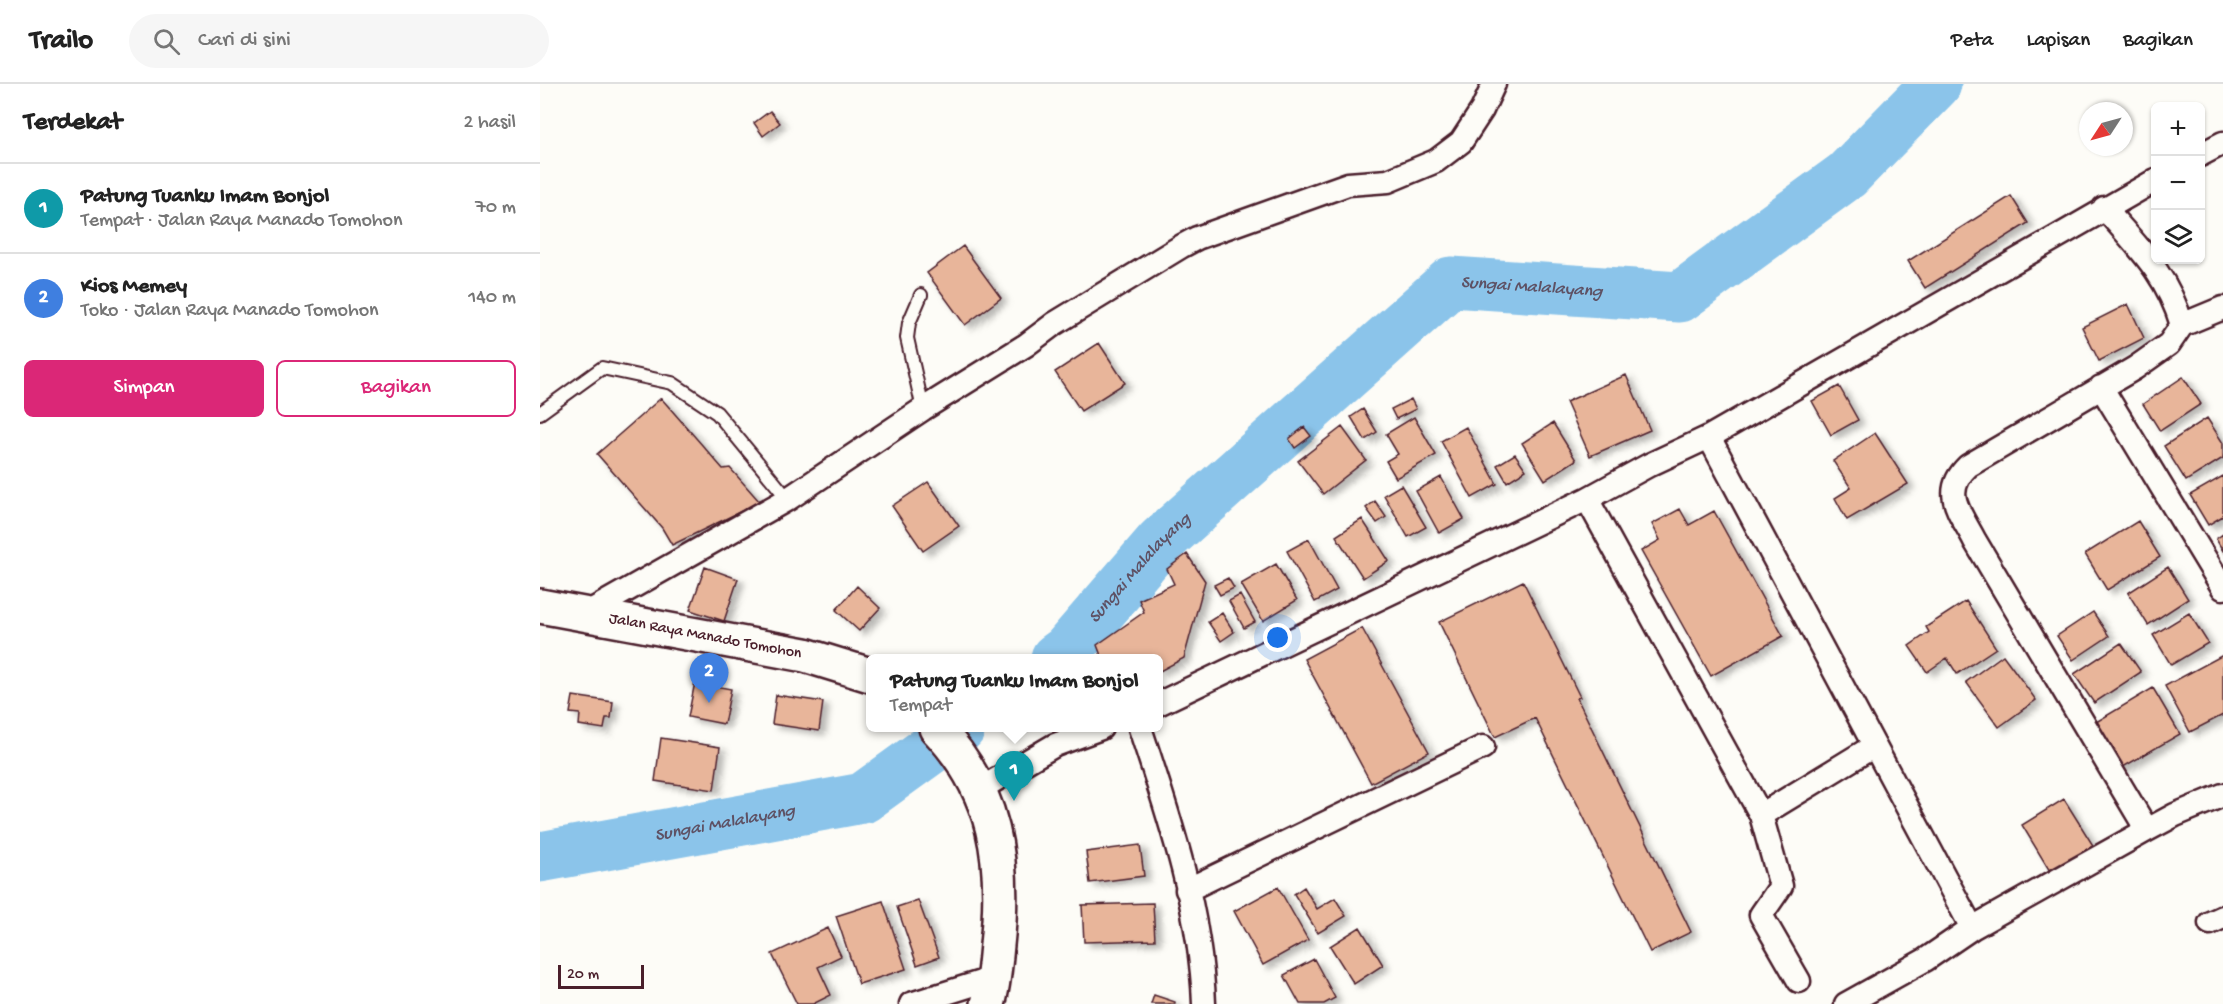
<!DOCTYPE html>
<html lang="id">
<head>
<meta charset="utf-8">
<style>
  body { margin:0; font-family:"Gochi Hand",sans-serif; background:#f6f6f6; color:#222 }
  .controls { position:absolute; right:18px; top:18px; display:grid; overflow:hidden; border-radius:9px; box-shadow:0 2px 4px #0004 }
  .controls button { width:54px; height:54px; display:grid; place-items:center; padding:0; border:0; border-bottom:2px solid #e0e0e0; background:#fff; color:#222; font:30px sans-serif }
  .compass { position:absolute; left:1539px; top:18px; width:54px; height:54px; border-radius:50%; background:#fff; box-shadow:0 2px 4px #0004; rotate:234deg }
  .scale { position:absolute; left:18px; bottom:15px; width:86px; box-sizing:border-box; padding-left:6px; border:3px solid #4a1f2b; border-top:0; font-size:16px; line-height:21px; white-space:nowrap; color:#4a1f2b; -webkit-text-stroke:4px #fdfcf7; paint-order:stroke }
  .you { position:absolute; left:738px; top:554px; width:21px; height:21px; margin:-15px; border:4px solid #fff; border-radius:50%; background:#1a73e8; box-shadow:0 0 0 9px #1a73e833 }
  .badge { display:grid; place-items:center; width:39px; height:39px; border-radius:50%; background:#db2777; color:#fff; font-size:20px; font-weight:700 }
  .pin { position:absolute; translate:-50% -50px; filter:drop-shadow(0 2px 3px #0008) }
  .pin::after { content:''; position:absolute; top:32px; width:21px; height:18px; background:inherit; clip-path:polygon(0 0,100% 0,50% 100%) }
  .popup { position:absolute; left:326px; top:570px; width:297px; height:78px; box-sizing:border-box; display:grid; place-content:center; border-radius:9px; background:#fff; filter:drop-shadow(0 2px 4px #0005); font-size:20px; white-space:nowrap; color:#767676 }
  .popup b { font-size:22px; color:#222 }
  .popup::after { content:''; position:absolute; left:50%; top:100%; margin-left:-12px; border:12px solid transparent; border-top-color:#fff }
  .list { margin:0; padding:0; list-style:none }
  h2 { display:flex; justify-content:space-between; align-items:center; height:78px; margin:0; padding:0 24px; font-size:26px }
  h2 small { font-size:20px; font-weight:400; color:#767676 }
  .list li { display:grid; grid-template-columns:39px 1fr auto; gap:18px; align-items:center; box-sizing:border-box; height:90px; padding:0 24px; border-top:2px solid #e0e0e0 }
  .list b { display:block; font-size:22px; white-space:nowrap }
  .list p { margin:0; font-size:20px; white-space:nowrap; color:#767676 }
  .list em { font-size:20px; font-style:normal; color:#767676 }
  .actions { display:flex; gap:12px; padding:18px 24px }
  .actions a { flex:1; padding:14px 0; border:2px solid #db2777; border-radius:9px; text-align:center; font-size:21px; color:#db2777 }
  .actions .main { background:#db2777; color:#fff }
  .icon { flex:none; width:33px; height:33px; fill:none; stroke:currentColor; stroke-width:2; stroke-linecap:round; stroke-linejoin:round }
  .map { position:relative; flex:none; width:1683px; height:920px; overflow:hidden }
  header { display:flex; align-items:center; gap:36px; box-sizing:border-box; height:84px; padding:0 30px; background:#fff; border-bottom:2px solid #e0e0e0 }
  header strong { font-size:28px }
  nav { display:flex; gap:33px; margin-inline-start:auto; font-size:21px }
  .search { width:420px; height:54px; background:#f6f6f6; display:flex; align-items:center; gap:15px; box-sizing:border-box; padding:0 21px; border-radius:33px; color:#767676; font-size:22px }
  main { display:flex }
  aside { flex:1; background:#fff }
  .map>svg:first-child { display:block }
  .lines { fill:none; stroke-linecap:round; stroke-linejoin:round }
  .river { stroke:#8bc4ea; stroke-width:51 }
  .building { fill:#e8b59a; stroke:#4a1f2b; stroke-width:1.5; filter:url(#shadow) }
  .lane-casing { stroke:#4a1f2b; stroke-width:16 }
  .street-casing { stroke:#4a1f2b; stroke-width:27 }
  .highway-casing { stroke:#4a1f2b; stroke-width:38 }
  .lane { stroke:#fdfcf7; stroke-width:12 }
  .street { stroke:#fdfcf7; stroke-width:22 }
  .highway { stroke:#fdfcf7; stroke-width:33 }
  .labels { text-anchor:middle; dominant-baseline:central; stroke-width:4.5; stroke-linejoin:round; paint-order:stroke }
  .street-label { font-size:16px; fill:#4a1f2b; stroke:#fdfcf7 }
  .water-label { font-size:18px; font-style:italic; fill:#5e5164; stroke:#fdfcf7 }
</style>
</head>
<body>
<header>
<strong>Trailo</strong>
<div class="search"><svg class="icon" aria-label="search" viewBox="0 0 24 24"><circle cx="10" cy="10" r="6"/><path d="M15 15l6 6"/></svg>Cari di sini</div>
<nav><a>Peta</a><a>Lapisan</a><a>Bagikan</a></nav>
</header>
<main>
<aside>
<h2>Terdekat<small>2 hasil</small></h2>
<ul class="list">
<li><span class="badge" style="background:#0f9aa8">1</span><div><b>Patung Tuanku Imam Bonjol</b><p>Tempat · Jalan Raya Manado Tomohon</p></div><em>70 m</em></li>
<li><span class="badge" style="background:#3f7fe0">2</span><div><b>Kios Memey</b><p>Toko · Jalan Raya Manado Tomohon</p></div><em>140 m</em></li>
</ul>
<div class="actions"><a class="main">Simpan</a><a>Bagikan</a></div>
</aside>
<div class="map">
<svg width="1683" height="920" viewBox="0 0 1683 920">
  <defs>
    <filter id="shadow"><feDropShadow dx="6" dy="4" stdDeviation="3" flood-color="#0004"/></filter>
  </defs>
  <rect width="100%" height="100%" fill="#fdfcf7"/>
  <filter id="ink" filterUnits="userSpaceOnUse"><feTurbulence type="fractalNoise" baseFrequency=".0167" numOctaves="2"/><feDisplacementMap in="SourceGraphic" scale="12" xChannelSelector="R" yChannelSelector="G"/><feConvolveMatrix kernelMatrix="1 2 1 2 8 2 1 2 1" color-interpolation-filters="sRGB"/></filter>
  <g filter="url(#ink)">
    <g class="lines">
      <g class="river">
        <path id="s1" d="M516,574L527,566L621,457L911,198L1140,213L1307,91L1396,0"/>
        <path id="s2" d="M0,773L323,714L420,644"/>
      </g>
    </g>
    <path class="building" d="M230,27L240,39L223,52L214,39Z
      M1471,112L1488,139L1385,204L1368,177Z
      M423,162L461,214L425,241L387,189Z
      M1588,220L1604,254L1559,277L1542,243Z
      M559,259L585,299L541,327L515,288Z
      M1086,291L1110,346L1050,372L1026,318Z
      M1643,293L1661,320L1620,347L1603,320Z
      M1299,302L1318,336L1291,351L1272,317Z
      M121,314L183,385L190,384L220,418L132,461L122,444L57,370Z
      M871,315L876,325L856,335L851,325Z
      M823,325L837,348L825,356L811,333Z
      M874,333L896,371L856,394L846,377L858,370L846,350Z
      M1667,334L1683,359V374L1646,397L1624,362Z
      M1013,339L1036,376L1005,396L982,359Z
      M764,343L771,352L755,364L749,355Z
      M802,343L826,376L783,410L758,377Z
      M926,343L957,400L932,414L901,357Z
      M1335,349L1368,400L1307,436L1295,414L1311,404L1293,377Z
      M975,370L986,386L967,398L957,381Z
      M1683,392V432L1668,441L1650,411Z
      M901,393L924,435L899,449L876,407Z
      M388,398L419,442L383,467L352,422Z
      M861,401L886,443L868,453L844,411Z
      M835,417L846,433L837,439L826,424Z
      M1140,425L1149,441L1174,427L1243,552L1171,592L1101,467L1120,456L1112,440Z
      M822,435L849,477L823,494L796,452Z
      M1598,437L1620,473L1567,506L1545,470Z
      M1683,450V467L1676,455Z
      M769,455L797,506L775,518L747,467Z
      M647,470L665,497L644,574L618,588V574H562L557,561L604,528L599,516L634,500L627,485Z
      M736,480L757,516L723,537L701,500Z
      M165,483L198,495L184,537L150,526Z
      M1628,483L1648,515L1608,541L1588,509Z
      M688,494L694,504L680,511L674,501Z
      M983,497L1040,613L1037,614L1151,848L1110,868L995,634L955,653L899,538Z
      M317,502L340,524L319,547L296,526Z
      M700,511L715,538L704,544L689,517Z
      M1426,517L1456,564L1417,590L1407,574L1387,588L1369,562L1389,548L1386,543Z
      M1553,528L1569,552L1533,576L1517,552Z
      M682,529L694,548L681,557L668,538Z
      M1649,529L1668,559L1631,581L1613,551Z
      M822,544L889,668L831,699L764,575Z
      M1581,559L1601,588L1554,619L1534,590Z
      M1463,571L1496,616L1459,643L1426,598Z
      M1683,571V631L1650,648L1625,602Z
      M155,598L191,605L184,640L148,633Z
      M1613,604L1640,650L1578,686L1551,641Z
      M236,611L283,618L279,647L232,640Z
      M33,612L73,618L71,634H66L64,645L39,641L40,630L30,629Z
      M121,654L180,663L174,706L115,697Z
      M1524,715L1554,763L1511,789L1482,741Z
      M600,761L604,792L550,799L546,768Z
      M738,803L768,856L723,881L694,827Z
      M764,803L777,825L795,814L806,832L778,849L754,810Z
      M378,816L399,873L377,881L357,823Z
      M343,817L366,885L319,900L296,832Z
      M613,819L615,856L544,858L542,821Z
      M820,843L843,881L814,900L790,862Z
      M288,844L301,872L278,883L291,911L273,920H257L232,870Z
      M774,875L795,914L784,920H760L744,891Z
      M614,911L635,918V920H611Z"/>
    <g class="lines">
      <defs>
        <path id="lane" d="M381,211L369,239L367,254L383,325
          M0,329L62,284L132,299L177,329L248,415"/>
        <path id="street" d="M1660,71L1683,59
          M1564,124C1598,163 1627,190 1642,241L1629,260L1595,284L1428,382C1400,409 1421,429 1435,457L1607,746
          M1642,241L1683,224
          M1561,303L1683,504
          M1169,353L1432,844
          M1047,415L1221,731L1241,802L1221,831L1259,897
          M45,530L248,415L383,325L486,261L514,240L642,162L657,154L808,100L848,97L896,77L921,58L942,26L954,0
          M618,620L1047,415L1109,381L1169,353L1616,96
          M600,644C629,732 661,826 664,920
          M440,705L515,661L561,644
          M1221,731L1334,662
          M647,806L943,663
          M1670,839L1683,833
          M371,920L454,894
          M1306,920L1385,876L1432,844L1607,746L1635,731L1683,711"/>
        <g id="highway">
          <path id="s3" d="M0,522L265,571L330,591"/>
          <path d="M396,644C456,707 466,777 457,861C455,881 454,901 448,920"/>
        </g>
      </defs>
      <use href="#lane" class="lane-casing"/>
      <use href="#street" class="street-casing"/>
      <use href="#highway" class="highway-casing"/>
      <use href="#lane" class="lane"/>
      <use href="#street" class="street"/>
      <use href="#highway" class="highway"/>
    </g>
  </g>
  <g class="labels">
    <g class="street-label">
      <text stroke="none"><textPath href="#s3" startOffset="168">Jalan Raya Manado Tomohon</textPath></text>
    </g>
    <g class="water-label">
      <text stroke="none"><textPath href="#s1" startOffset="627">Sungai Malalayang</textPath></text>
      <text stroke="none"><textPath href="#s1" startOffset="123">Sungai Malalayang</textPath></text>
      <text stroke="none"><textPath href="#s2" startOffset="188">Sungai Malalayang</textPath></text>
    </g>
  </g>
</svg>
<div class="controls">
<button>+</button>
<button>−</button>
<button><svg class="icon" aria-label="layers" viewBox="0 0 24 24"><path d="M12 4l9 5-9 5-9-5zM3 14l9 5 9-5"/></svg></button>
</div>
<svg class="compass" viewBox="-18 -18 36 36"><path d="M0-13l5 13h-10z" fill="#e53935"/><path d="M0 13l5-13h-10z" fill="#767676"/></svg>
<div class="scale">20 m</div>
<div class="you"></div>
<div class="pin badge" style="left:474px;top:717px;background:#0f9aa8">1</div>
<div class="popup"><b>Patung Tuanku Imam Bonjol</b>Tempat</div>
<div class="pin badge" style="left:169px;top:619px;background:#3f7fe0">2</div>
</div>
</main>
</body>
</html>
